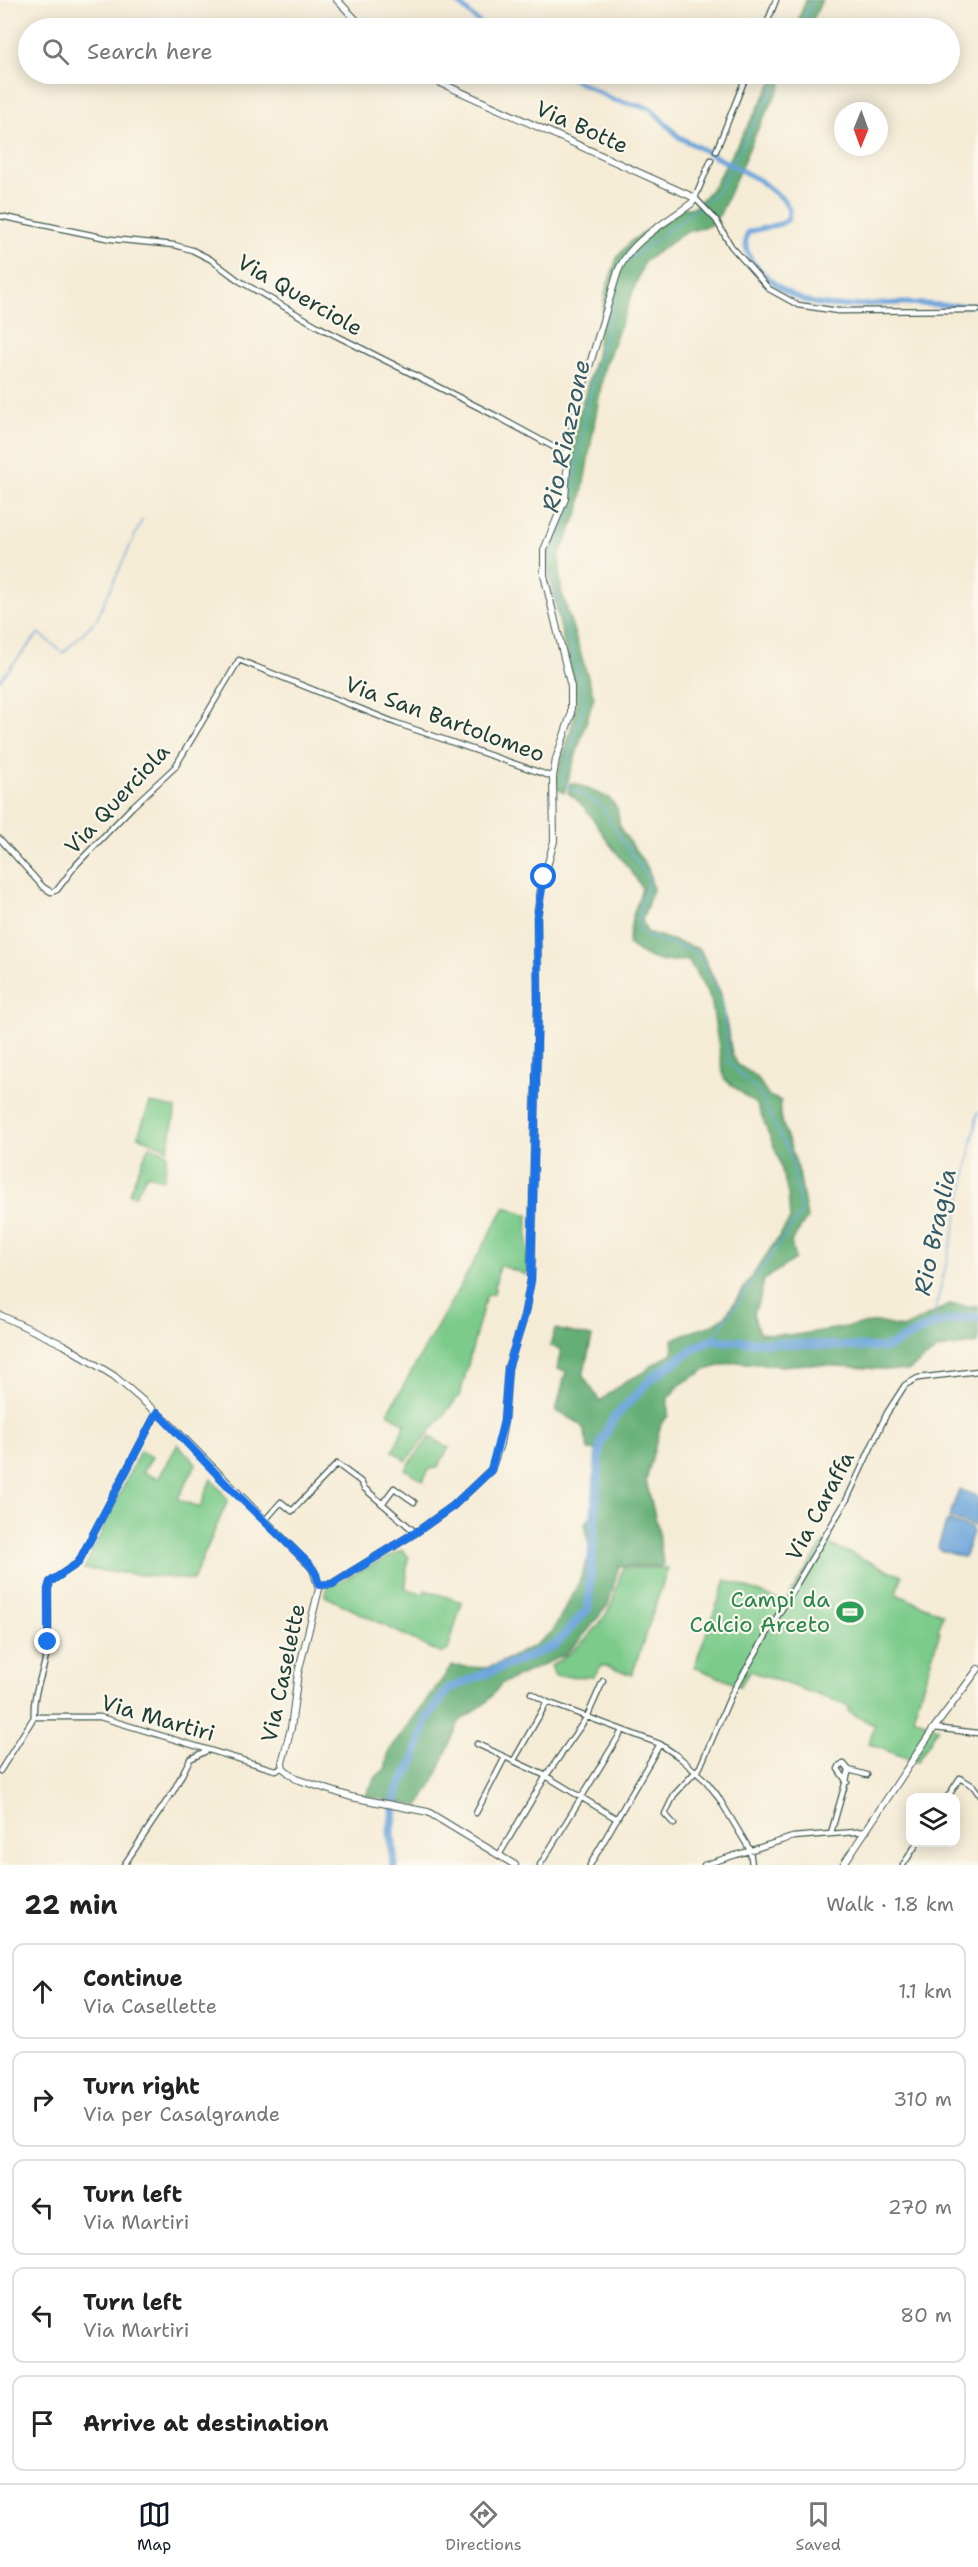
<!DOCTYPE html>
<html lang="en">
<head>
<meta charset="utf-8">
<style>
  body { margin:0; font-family:"Shantell Sans",sans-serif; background:#f6f6f6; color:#222 }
  .controls { position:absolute; right:18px; bottom:18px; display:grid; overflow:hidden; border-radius:12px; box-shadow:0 3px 15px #0003 }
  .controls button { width:54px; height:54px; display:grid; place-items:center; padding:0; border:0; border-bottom:2px solid #e0e0e0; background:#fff; color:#222; font:30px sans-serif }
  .compass { position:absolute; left:834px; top:102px; width:54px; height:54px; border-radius:50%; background:#fff; box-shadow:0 3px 15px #0003; rotate:181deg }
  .stop { position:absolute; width:18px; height:18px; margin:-14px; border:4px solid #1a73e8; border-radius:50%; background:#fff }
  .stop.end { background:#1a73e8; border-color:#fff; box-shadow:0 2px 6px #0008 }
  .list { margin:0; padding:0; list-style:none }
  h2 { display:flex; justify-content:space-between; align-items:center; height:78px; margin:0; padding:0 24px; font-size:26px }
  h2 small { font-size:20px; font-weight:400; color:#767676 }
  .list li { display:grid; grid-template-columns:39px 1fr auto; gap:18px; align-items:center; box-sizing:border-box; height:96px; margin:0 12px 12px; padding:0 12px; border:2px solid #e0e0e0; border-radius:12px }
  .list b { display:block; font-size:22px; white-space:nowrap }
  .list p { margin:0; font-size:20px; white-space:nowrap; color:#767676 }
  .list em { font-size:20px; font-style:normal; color:#767676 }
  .icon { flex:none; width:33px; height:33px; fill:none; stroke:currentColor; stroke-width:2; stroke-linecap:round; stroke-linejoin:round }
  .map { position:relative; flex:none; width:978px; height:1865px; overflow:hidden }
  .search { position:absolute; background:#fff; box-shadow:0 3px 15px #0003; left:18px; right:18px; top:18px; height:66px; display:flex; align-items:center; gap:15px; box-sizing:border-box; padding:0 21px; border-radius:33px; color:#767676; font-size:22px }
  .sheet { height:618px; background:#fff }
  nav { display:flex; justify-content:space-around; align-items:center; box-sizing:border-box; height:84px; border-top:2px solid #e0e0e0; background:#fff; font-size:16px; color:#767676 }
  nav a { display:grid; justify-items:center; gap:3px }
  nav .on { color:#111827 }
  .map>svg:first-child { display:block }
  .green { fill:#7ccb8b; stroke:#4e8460; stroke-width:1.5 }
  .forest { fill:#65af77; stroke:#427656; stroke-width:1.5 }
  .water { fill:#6ba4da; stroke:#457087; stroke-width:1.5 }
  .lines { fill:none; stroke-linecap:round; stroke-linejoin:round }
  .stream { stroke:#6ba4da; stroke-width:1.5 }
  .canal { stroke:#6ba4da; stroke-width:5 }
  .river { stroke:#6ba4da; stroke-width:9 }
  .minor-casing { stroke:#3f574c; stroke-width:7 }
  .tertiary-casing { stroke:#3f574c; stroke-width:8 }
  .minor { stroke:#fff; stroke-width:4.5 }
  .tertiary { stroke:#fff; stroke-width:6 }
  .route { stroke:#1a73e8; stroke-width:8 }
  .labels { text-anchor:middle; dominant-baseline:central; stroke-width:4.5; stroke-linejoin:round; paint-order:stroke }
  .street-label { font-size:22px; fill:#1f3d34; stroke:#fbf7ec }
  .leisure-label { font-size:22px; fill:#27864d; stroke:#fbf7ec; text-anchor:end }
  .water-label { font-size:24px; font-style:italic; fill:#365c66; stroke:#fbf7ec }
</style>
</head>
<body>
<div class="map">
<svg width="978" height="1865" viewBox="0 0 978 1865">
  <rect width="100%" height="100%" fill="#fbf7ec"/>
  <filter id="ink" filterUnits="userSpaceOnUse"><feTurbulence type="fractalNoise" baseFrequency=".0167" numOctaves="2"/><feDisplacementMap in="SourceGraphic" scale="12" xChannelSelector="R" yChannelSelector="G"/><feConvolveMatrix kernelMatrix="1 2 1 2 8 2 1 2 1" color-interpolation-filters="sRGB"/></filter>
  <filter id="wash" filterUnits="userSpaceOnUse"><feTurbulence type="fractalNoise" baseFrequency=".008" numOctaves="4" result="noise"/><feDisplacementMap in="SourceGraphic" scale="24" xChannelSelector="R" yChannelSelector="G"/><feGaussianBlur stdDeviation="1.35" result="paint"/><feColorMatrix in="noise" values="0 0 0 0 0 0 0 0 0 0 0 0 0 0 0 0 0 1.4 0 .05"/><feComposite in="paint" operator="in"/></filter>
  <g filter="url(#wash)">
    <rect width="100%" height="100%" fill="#f5ecd6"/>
    <path class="green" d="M150,1103L176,1108L168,1149L138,1136Z
      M149,1145L167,1153L164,1180L147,1174L135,1196L129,1193Z
      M505,1207L528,1215L527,1275L499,1265L494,1294L486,1296L460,1395L406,1461L393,1451L405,1424L388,1413Z
      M430,1437L449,1448L437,1468L429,1469L423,1481L405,1469Z
      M178,1444L196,1464L178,1499L200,1508L211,1478L228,1500L193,1580L84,1569L140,1451L152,1457L143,1472L158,1479Z
      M824,1542L902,1576L896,1594L943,1614L938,1631L940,1632L913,1717L938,1728L917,1762L869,1744L874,1725L848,1711L849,1706L750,1671L740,1686L694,1667L726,1580L785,1602Z
      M402,1550L409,1557C404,1568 409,1577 405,1588L424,1594L425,1590L462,1602L448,1650L442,1654L325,1596L326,1588Z
      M623,1568H668L632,1675L602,1665L593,1677L555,1676L551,1666C574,1652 599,1630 611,1605C616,1593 618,1580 623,1568Z"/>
    <path class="forest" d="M806,0H822L809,28H795Z
      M777,74H787L756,133L720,214L711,225L684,233L644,262L604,369L579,511L559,556L561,590L594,697L564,793L555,786C560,757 574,731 576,702L546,558L567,508L577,421L596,355L605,293L617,258L630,242L679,207L690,208L696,206L713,187Z
      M570,783L577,784L609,798L617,808L620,828L648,868L653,889L642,920L647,932L700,949L721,994L732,1054L738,1065L756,1076L769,1096L781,1101L780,1116L799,1172L807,1218L791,1242L795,1259L764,1280L759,1302L753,1313L759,1333L795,1335L878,1322L903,1328L949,1305L978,1306V1343L938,1349L908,1371L809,1364L780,1366L736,1362L705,1370L681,1384L668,1398V1416L661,1424L646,1481L658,1528L663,1563L661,1566H619L608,1605L580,1640L564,1655L501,1684L487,1702L459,1722L434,1781L419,1806L365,1796L376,1777L385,1769L389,1751L452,1666L486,1668L498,1664L535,1645L553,1631L579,1582L590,1553L585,1523L592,1515L596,1450H588C584,1420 581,1424 556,1411L566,1371L557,1369L561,1349L550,1346L555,1329L592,1337L583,1376L600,1401L624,1382L645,1372L650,1366L673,1353L672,1340C692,1328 709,1331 726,1315L790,1220L788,1194L779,1159L757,1105L724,1079L711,999L689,961C678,959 668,963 659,961C647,958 637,951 628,944L632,919L642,888C632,870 621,859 609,843C596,825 587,805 568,793Z"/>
    <path class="water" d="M959,1489L978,1496V1516L974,1526L949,1518Z
      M949,1521L971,1528L973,1532L965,1556L962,1557L940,1550L938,1547L946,1523Z"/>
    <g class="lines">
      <path class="stream" d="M801,28L813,0
        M732,163L781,74
        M624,264L720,190L730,167
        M621,271L587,407L570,511L549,564L585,698L563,778L566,786L603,807L617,833L649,879L638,917V929L647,937L697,952L722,1000L729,1063L758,1091L792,1159L801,1213L711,1340
        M0,680L39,633L63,653L96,620L142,520
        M932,1325L961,1201L978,1111"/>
      <path class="canal" d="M455,0L485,28
        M563,74L614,100L650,108L679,137L759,180L784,200L789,209L788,220L780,224L748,232C742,246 749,259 759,269C808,320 842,303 904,303C925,303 959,308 978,304"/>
      <path class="river" d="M394,1865L391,1831L397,1791L413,1763L427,1719L448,1689L554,1646L588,1609L600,1445L613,1419L653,1377L696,1347L711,1340L886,1348L932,1325L960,1318H978"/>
    </g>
  </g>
  <g filter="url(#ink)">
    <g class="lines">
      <defs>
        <path id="minor" d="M765,28L776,0
          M716,151L747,74
          M711,160L695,198L716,220L731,246L769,289L798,305L838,311L978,310
          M0,216L111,239L174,245L192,250L210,259L238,280L319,327L500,418L568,455
          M0,839L43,887L51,892L57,890L76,865L132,807L175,767L239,660L396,723L553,777
          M382,1504L394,1488L414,1502
          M267,1518L281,1502L292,1511L337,1464L361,1482L364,1488L415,1532
          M531,1693L547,1702L660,1744L679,1757L706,1781L717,1795L750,1850L752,1865
          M34,1717C32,1691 44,1675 47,1650C50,1630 48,1609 48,1589L50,1582L78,1563L157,1412
          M34,1717H100L275,1770L283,1768
          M934,1728L978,1733
          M477,1744L546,1776L617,1819
          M514,1760L547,1702
          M849,1770L867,1775
          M0,1771L34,1717
          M947,1798L960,1778L973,1786L978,1793
          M476,1813L504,1759
          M674,1824L665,1814L674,1795L700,1767L732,1693L847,1499L887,1413L905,1385L918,1378L978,1371
          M831,1833L849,1770L844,1764L840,1765L838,1769L847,1782
          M499,1855L546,1776L587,1717L603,1681
          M124,1865L174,1790L190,1759L208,1750
          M540,1865L622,1731
          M590,1865L660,1744
          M704,1865L793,1837L867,1831
          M903,1865L918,1842"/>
        <path id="tertiary" d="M337,0L364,28
          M0,1315L64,1345L114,1376L170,1424L313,1569L319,1589L298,1673L291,1728L282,1763L283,1768L296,1779L351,1797L428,1812L515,1865
          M319,1585L332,1584L418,1531L453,1506L491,1470L500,1444L504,1421L508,1368L524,1317L531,1279L538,1002L537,917L541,889L554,841L553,777L556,759L571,715V687L544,575V550L565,499L569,441L576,410L618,271C631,240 666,223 692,203L695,198L421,74
          M843,1865L934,1728L978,1669"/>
      </defs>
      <use href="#minor" class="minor-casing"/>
      <use href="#tertiary" class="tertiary-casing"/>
      <use href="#minor" class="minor"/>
      <use href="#tertiary" class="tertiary"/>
    </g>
  </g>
  <g class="lines" filter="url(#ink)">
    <path class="route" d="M48,1642V1589L50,1582L78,1563L157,1412L230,1488L309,1564L316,1574L319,1585L332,1584L418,1531L453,1506L491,1470L504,1421L508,1368L524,1317L531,1280L538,1002L537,917L544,877"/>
  </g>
  <defs>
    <symbol id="stadium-bare" viewBox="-9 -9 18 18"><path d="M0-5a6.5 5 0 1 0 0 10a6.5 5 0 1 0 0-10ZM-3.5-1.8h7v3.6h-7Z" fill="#2e9e5b" stroke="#fbf7ec" stroke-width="2.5" paint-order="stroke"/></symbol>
  </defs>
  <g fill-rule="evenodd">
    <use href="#stadium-bare" x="831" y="1593" width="38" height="38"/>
  </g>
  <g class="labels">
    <g class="street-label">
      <text transform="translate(582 127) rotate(24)">Via Botte</text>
      <text transform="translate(300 295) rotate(30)">Via Querciole</text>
      <text transform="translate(445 719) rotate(20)">Via San Bartolomeo</text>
      <text transform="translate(117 799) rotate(-47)">Via Querciola</text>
      <text transform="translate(820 1506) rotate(-62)">Via Caraffa</text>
      <text transform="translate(283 1673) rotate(-78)">Via Caselette</text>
      <text transform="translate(158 1718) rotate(16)">Via Martiri</text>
    </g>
    <g class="leisure-label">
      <text x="830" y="1599">Campi da<tspan x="830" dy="25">Calcio Arceto</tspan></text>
    </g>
    <g class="water-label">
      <text transform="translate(566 436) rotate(-78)">Rio Riazzone</text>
      <text transform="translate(935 1232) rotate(-78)">Rio Braglia</text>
    </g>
  </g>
</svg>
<div class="controls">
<button><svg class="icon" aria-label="layers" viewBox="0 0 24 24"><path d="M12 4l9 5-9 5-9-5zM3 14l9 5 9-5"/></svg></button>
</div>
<svg class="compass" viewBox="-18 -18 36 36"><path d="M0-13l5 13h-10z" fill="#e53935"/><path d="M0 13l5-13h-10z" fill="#767676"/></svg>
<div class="stop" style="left:544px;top:877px"></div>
<div class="stop end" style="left:48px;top:1642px"></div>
<div class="search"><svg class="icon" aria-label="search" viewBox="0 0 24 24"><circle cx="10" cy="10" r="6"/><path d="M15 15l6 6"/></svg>Search here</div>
</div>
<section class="sheet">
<h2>22 min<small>Walk · 1.8 km</small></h2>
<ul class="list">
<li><svg class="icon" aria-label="ahead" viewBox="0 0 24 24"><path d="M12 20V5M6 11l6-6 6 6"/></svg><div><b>Continue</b><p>Via Casellette</p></div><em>1.1 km</em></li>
<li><svg class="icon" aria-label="right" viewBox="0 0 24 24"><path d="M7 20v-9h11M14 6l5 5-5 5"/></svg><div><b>Turn right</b><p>Via per Casalgrande</p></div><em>310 m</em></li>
<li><svg class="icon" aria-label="left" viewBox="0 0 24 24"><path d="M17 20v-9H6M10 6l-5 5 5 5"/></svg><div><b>Turn left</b><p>Via Martiri</p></div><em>270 m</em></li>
<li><svg class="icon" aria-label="left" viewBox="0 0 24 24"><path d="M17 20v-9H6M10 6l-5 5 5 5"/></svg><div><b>Turn left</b><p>Via Martiri</p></div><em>80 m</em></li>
<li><svg class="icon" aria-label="arrive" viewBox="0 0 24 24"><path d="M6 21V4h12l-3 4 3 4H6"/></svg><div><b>Arrive at destination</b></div></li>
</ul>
</section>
<nav>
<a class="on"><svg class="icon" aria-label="map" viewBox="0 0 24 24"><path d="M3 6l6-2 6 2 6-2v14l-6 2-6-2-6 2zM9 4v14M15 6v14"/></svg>Map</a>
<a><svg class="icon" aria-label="directions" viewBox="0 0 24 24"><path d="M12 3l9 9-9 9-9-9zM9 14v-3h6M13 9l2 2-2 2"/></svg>Directions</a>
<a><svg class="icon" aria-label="saved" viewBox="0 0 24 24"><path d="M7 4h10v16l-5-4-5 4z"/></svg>Saved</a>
</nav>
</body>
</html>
